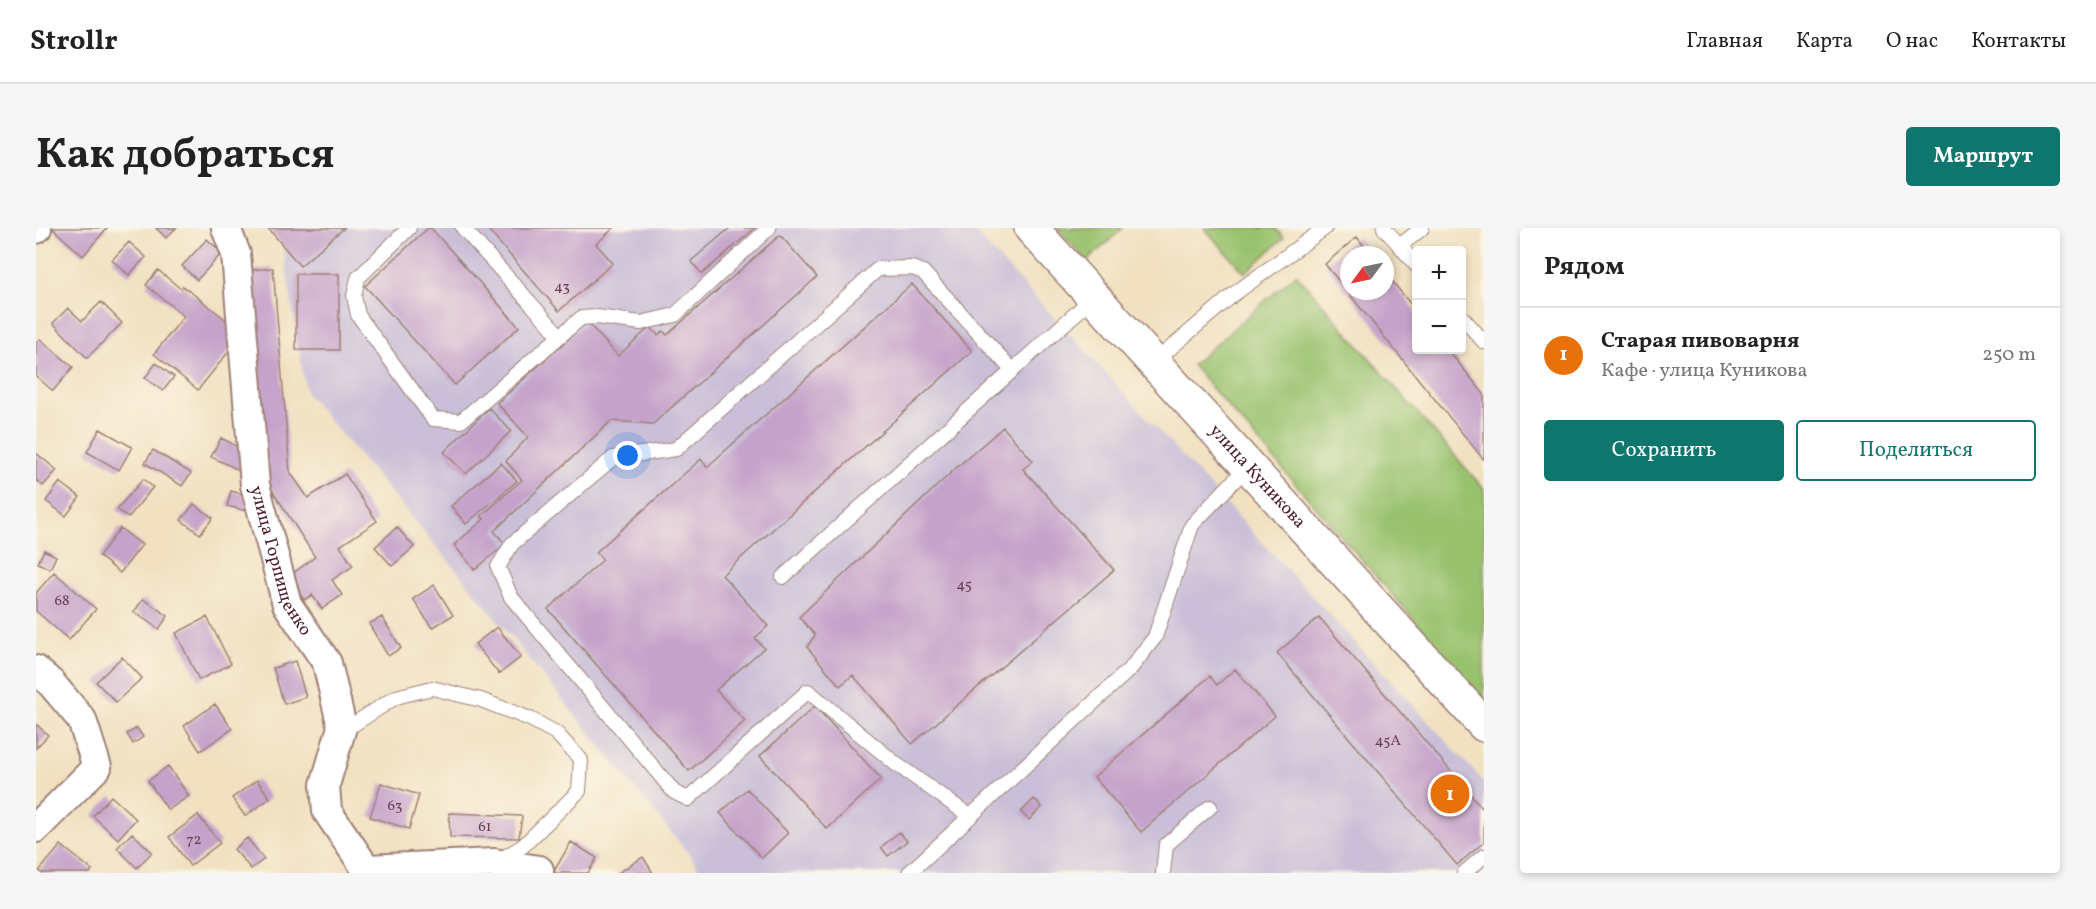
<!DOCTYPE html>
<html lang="ru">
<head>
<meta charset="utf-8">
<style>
  body { margin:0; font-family:Vollkorn,serif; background:#f6f6f6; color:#222 }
  .controls { position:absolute; right:18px; top:18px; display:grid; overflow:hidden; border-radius:6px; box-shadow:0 3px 9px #0003 }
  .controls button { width:54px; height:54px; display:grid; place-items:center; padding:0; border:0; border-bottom:2px solid #e0e0e0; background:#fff; color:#222; font:30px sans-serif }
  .compass { position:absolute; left:1304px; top:18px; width:54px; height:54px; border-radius:50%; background:#fff; box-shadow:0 3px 9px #0003; rotate:237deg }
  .you { position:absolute; left:592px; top:228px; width:21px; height:21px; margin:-15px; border:4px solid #fff; border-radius:50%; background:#1a73e8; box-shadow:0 0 0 9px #1a73e833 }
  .badge { display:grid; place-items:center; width:39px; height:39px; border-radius:50%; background:#0f766e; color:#fff; font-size:20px; font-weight:700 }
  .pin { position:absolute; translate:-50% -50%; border:3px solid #fff; box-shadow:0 2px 6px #0006 }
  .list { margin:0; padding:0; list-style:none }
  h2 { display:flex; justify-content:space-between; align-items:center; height:78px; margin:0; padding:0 24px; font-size:26px }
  h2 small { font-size:20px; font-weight:400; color:#767676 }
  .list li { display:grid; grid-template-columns:39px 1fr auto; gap:18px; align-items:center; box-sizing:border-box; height:96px; padding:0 24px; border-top:2px solid #e0e0e0 }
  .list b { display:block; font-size:22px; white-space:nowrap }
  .list p { margin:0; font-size:20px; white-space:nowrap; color:#767676 }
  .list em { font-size:20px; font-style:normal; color:#767676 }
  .actions { display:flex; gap:12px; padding:18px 24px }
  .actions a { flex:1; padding:14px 0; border:2px solid #0f766e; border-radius:6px; text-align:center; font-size:21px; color:#0f766e }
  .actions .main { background:#0f766e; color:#fff }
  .map { position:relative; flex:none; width:1448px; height:645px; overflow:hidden; border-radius:6px }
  header { display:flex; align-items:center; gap:36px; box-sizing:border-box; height:84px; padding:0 30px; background:#fff; border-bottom:2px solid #e0e0e0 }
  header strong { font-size:28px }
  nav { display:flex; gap:33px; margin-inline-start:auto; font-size:21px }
  .intro { display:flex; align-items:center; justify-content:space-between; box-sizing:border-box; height:144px; padding:0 36px }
  h1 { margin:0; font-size:42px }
  .button { padding:15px 27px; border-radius:6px; background:#0f766e; color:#fff; font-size:21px; font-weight:700 }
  main { display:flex; gap:36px; padding:0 36px }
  aside { flex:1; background:#fff; border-radius:6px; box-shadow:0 3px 9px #0003 }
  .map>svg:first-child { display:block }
  .industrial { fill:#c9bfd8 }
  .green { fill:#99c26e; stroke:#72704c; stroke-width:1.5 }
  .building { fill:#c5a2ca }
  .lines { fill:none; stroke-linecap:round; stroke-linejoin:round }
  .service-casing { stroke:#9e8076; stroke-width:16 }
  .minor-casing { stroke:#9e8076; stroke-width:32 }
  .tertiary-casing { stroke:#9e8076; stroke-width:36 }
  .service { stroke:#fff; stroke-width:14 }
  .minor { stroke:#fff; stroke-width:28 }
  .tertiary { stroke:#fff; stroke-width:33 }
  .labels { text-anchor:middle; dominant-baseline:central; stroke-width:6; stroke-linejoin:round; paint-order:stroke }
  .number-label { font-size:15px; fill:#694053 }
  .street-label { font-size:18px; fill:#4a1f2b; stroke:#fcf5e5 }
</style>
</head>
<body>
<header>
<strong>Strollr</strong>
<nav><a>Главная</a><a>Карта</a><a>О нас</a><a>Контакты</a></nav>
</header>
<div class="intro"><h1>Как добраться</h1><a class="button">Маршрут</a></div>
<main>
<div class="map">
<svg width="1448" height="645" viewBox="0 0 1448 645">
  <rect width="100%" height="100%" fill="#fcf5e5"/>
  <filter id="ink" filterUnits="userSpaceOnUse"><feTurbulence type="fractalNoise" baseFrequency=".0167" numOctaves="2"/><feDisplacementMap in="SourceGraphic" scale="12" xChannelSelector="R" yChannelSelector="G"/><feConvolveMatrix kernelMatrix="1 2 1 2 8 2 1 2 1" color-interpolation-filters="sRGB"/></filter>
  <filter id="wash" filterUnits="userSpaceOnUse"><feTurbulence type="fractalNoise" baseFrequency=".008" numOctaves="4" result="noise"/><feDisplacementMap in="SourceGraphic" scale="24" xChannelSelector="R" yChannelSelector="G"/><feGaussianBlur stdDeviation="1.35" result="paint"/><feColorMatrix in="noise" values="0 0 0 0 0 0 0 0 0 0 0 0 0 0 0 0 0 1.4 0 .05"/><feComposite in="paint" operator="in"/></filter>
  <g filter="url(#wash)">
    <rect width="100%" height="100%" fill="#f1e1c1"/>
    <path class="industrial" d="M244,0H935L1448,554V645H665L656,630L422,344L270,165Z"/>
    <path class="green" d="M1021,0H1087L1051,33Z
      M1168,0H1239L1248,10L1209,45Z
      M1260,46L1448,261V472L1156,137Z"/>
    <g id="blocks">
      <path class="building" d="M16,0H71L47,28Z
        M120,0H140L130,10Z
        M232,0H308L264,38Z
        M392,0H395L483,99L419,157L329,58Z
        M455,0H578L560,16L577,35L523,83L452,2Z
        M694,0H719L666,46L655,33Z
        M744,7L781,49L617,196L575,193L458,303L469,316L439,342L418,317L448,291L445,288L486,252L470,233L492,209L461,175L551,94L582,128L614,99L622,107L627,103L631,107Z
        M1321,9L1335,27H1313V63H1349V44L1380,83V122H1412L1448,166V232L1289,36Z
        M171,11L186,25L161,52L146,38Z
        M93,14L110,29L93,47L76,32Z
        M237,40L254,244L272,270L309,246L341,293L304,318L317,338L296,352L306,367L286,381L276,367L268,372L252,349L279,329L230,252L215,42Z
        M122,42L145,61L147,58L198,98V117L162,162L118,126L148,88L110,57Z
        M260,46H303V122H260Z
        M876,56L936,123L686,347L732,398L719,410L728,420L680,462L709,493L653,543L512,381L567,332L560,324L665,231L671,239Z
        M65,74L86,95L51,130L17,95L32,80L46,93Z
        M4,111L37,139L17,163L0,148V115Z
        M120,135L138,149L127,163L109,150Z
        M453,180L475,203L430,246L408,224Z
        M967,199L997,233L987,241L1078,342L876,516L817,447L804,458L771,419L779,407L763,389L920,240Z
        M64,201L96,219L83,242L51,224Z
        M185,210L210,223L201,241L175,229Z
        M117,222L155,245L146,258L109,235Z
        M0,225L21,242L7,258L0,252Z
        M465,235L481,253L430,296L415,278Z
        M107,251L117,259L92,290L81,281Z
        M24,254L44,269L30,288L10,273Z
        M195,263L214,268L211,283L191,278Z
        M158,276L177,290L164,306L145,292Z
        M361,299L378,319L356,338L339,319Z
        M84,300L106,317L84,345L63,328Z
        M8,322L20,328L14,341L2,335Z
        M18,344L60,381L33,412L0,383V365Z
        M398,357L417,387L396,400L377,371Z
        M107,371L132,388L123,401L98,384Z
        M171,389L195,436L163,452L140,405Z
        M346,389L365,420L352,428L333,396Z
        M1283,389L1448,582V614L1421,637L1241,425Z
        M461,399L485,429L463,446L439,416Z
        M86,429L106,450L80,474L60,454Z
        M259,433L270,469L248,476L237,440Z
        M1199,441L1239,488L1105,604L1058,549L1174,448L1181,457Z
        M179,476L196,501L164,523L148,498Z
        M779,478L845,551L791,601L724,528Z
        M0,496L12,507L0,520Z
        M101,500L107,509L97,516L91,506Z
        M132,538L153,568L132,582L112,553Z
        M221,552L234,570L209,588L196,570Z
        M345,555L383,567L373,601L334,589Z
        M711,561L752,605L726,630L684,585Z
        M75,568L100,591L82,611L57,588Z
        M998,571L1006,579L993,592L985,584Z
        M413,585L486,588L483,610L414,609Z
        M162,587L184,615L154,638L133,609Z
        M863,604L871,613L852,628L845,619Z
        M96,605L116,624L101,640L81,620Z
        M211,610L228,631L215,641L198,621Z
        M535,614L561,630L552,645H521L518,643Z
        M25,617L56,642L54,645H6L3,643Z
        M607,629L617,645H582Z"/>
    </g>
  </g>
  <g filter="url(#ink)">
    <use href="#blocks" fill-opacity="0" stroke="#9e8076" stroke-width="1.5"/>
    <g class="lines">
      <defs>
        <path id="service" d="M373,0L322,50L318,68L322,87L397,191L425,193L545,90L561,89L605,95L639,87L733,0
          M427,0L524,108
          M1348,0L1364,18L1386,0
          M1364,18L1380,37
          M1426,89L1448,114
          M1117,135L1198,66L1289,0
          M747,349L1058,69
          M306,499L318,496L360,469L396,460L445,472L494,491L520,505L545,532L543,563L487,618L464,632
          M934,588L860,536L772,463L652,571L638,564L475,369L462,339L476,316L577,230L640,221L842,41L876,40L887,44L976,142
          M873,645L1095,440L1119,409L1156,297L1212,238
          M1127,645L1130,617L1174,579
          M1428,645L1448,628"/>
        <g id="minor">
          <path id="s1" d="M190,0L200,26L219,257L251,376L291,435L306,499L289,557L291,583L333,645"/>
          <path d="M0,1L1,0"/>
          <path d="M0,442L15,455L46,492L61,539L0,600"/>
          <path d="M331,641L458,635L503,642V645"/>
        </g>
        <g id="tertiary">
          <path id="s2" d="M995,0L1448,497"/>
        </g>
      </defs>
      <use href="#service" class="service-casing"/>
      <use href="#minor" class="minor-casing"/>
      <use href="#tertiary" class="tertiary-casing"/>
      <use href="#service" class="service"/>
      <use href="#minor" class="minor"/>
      <use href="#tertiary" class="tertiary"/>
    </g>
  </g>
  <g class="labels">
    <g class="number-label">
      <text x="526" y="59">43</text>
      <text x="928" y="357">45</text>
      <text x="26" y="373">68</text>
      <text x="1352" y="513">45А</text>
      <text x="359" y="578">63</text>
      <text x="449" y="599">61</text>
      <text x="158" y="612">72</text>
    </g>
    <g class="street-label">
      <text stroke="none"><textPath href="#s2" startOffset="336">улица Куникова</textPath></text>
      <text stroke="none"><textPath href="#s1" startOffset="340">улица Горпищенко</textPath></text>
    </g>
  </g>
</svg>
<div class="controls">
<button>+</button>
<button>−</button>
</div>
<svg class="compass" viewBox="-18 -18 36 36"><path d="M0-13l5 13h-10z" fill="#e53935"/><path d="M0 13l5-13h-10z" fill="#767676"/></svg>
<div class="you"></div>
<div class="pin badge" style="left:1414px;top:566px;background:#e8710a">1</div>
</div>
<aside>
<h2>Рядом<small></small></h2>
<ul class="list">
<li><span class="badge" style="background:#e8710a">1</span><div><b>Старая пивоварня</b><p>Кафе · улица Куникова</p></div><em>250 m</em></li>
</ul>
<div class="actions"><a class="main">Сохранить</a><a>Поделиться</a></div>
</aside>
</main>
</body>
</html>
